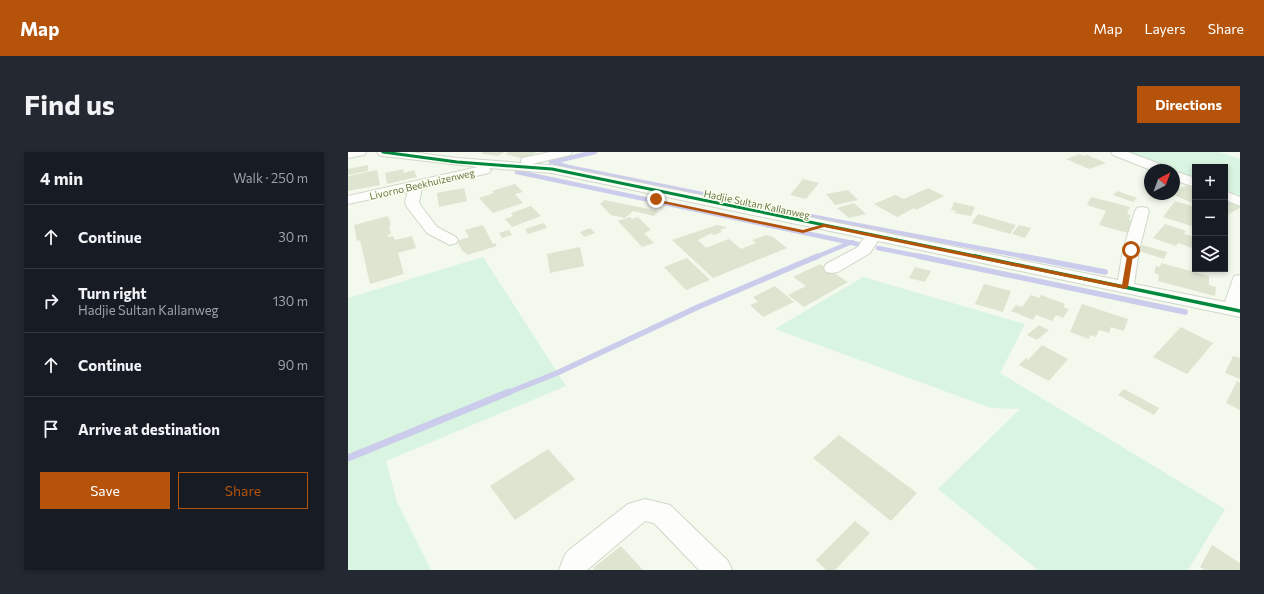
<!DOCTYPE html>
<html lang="en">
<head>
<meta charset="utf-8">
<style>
  body { margin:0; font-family:Commissioner,sans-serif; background:#242831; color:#f1f3f6 }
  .controls { position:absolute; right:12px; top:12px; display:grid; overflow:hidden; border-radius:0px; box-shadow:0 2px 6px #0003 }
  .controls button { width:36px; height:36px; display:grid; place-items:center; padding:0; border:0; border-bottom:1px solid #363941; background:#171b24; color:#f1f3f6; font:20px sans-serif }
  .compass { position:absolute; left:796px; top:12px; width:36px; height:36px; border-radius:50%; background:#171b24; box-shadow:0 2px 6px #0003; rotate:41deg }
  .stop { position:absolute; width:12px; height:12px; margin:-9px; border:3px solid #b45309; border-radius:50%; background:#fff }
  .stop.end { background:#b45309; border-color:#fff; box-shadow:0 1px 4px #0008 }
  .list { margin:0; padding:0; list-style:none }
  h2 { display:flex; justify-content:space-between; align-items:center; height:52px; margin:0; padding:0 16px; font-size:17px }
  h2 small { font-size:13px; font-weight:400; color:#9ea1a6 }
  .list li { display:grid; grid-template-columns:26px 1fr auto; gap:12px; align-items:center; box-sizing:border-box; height:64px; padding:0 16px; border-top:1px solid #363941 }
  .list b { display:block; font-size:15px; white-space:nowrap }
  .list p { margin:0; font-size:13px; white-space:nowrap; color:#9ea1a6 }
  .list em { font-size:13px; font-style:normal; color:#9ea1a6 }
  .actions { display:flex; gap:8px; padding:12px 16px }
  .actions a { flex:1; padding:9px 0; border:1px solid #b45309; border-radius:0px; text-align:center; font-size:14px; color:#b45309 }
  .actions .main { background:#b45309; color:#fff }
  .icon { flex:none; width:22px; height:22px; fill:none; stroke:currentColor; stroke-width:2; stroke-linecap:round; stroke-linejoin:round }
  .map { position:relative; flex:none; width:892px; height:418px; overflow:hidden; border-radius:0px }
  header { display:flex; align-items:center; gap:24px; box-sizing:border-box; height:56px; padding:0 20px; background:#b45309; color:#fff }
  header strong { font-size:19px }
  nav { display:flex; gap:22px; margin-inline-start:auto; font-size:14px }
  .intro { display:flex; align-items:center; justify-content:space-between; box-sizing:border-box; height:96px; padding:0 24px }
  h1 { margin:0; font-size:28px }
  .button { padding:10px 18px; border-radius:0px; background:#b45309; color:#fff; font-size:14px; font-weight:700 }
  main { display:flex; gap:24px; padding:0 24px }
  aside { flex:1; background:#171b24; border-radius:0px; box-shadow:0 2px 6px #0003 }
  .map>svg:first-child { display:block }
  .green { fill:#d9f4e1 }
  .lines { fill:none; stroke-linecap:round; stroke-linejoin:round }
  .stream-far2 { stroke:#cbccec; stroke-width:4.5 }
  .stream-far1 { stroke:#cbccec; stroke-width:5.5 }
  .stream { stroke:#cbccec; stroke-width:7 }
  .building { fill:#dde4d0 }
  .minor-casing { stroke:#d1d7c8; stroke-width:2 }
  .minor { fill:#fdfefc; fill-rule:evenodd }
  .cycleway-far1-casing { stroke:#f8fff0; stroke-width:5 }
  .cycleway-casing { stroke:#f8fff0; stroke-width:6 }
  .cycleway-far1 { stroke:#00873e; stroke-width:3 }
  .cycleway { stroke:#00873e; stroke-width:3.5 }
  .route { fill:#b45309 }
  .labels { text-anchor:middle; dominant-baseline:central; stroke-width:3; stroke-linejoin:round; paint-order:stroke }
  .far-street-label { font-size:10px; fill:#6b7745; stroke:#f8fff0 }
</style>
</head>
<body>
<header>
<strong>Map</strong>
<nav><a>Map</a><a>Layers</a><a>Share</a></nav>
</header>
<div class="intro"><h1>Find us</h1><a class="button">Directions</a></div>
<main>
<aside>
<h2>4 min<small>Walk · 250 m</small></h2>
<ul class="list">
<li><svg class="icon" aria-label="ahead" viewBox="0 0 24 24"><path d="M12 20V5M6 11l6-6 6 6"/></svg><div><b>Continue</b></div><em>30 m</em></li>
<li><svg class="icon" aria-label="right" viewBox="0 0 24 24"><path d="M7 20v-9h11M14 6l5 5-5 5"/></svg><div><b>Turn right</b><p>Hadjie Sultan Kallanweg</p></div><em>130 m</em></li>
<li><svg class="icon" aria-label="ahead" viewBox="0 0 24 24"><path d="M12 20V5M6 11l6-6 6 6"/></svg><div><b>Continue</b></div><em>90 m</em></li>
<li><svg class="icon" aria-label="arrive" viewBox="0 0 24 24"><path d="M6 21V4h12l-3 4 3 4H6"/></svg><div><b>Arrive at destination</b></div></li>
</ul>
<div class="actions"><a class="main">Save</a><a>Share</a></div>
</aside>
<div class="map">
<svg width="892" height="418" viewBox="0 0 892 418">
  <rect width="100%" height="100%" fill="#f3f9ed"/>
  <path class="green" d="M779,0H871L892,7V47L877,41V15H847V29L826,21V18H819Z
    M135,105L218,234L38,309L49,350L83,418H0V146Z
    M515,125L677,172L652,221L877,357L840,418H690L590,337L672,257L643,256L427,177Z"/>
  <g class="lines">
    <path class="stream-far2" d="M203,10L220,15L477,67L679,105
      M204,10L247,0
      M169,20L514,93
      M530,96L575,105
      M468,105L504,90"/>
    <path class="stream-far1" d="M570,104L837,160
      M674,104L757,120
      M159,241L209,221L350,155L470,104"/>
    <path class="stream" d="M0,306L161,240"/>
  </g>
  <path class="building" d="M133,0H156L150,4L134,2L135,1Z
    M161,0H189L177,7L157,2Z
    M732,2L735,4L739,3L758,11L741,17L718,7Z
    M20,13V19L0,23V17Z
    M55,17L56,21L66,18L69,25L39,32L37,21Z
    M29,18L32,33L0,39V24Z
    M455,27L471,31L458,47L442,43Z
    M167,32L175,40L167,42L175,51L145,61L131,46L146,41L144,39Z
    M839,33L847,37V52L826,43V40Z
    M116,36L119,49L91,55L89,41Z
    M580,36L596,44L568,58L566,56L549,65L526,52L547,43L556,47Z
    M500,38L510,48L487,53L478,42Z
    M769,39L789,46L785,50L765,43Z
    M743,45L782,55L779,62L783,63L781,68L785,69L780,81L751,73L758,59L739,53Z
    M256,48L311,59L306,64L285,59L277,66L263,63L252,52Z
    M827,49L847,55V75L815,65Z
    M877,49L892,55V56L877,64Z
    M606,50L627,55L623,64L607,61L608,59L603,58Z
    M506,51L518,62L501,66L489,56Z
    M183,54L193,64L164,75L157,67L165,64L163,61Z
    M630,62L668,73L662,82L624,71Z
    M40,64L43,73L41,74L43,82L40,83V85L45,84L47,88L64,84L68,96L50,101L56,122L22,132L12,88L9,89L6,73Z
    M282,65L284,67L290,65L303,78L296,81L306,91L294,95L270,69Z
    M196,71L199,76L180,82L177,77Z
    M817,72L838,79L836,82L847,85V97L830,91L828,94L805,86Z
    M135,73L145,92L147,91L149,94L119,103L117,100H115L109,89L121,85L117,78Z
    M369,73L379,75L372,78L374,80L365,83L364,81L350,88L358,96L381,87L393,97L408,91L404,88L418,83L425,85L439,96L365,126L324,88Z
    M671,73L683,76L677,86L664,82Z
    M242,76L247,81L236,85L232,80Z
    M161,78L164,83L154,86L151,81Z
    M794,93L819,100L816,107L791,99Z
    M232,95L236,114L202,121L199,102Z
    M339,106L362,128L338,138L316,115Z
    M813,111L861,124V133L868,135L867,144L810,129L811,123L806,121L808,114L812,115Z
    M472,112L500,130L456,155L440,143L458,134L445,125Z
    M567,115L583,119L577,130L561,126Z
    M636,132L663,139L655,160L627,152Z
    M427,134L446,150L415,165L402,153L410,150L405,145Z
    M683,143L691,146L693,143L717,152L715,155L721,157L715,166L708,163L704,169L688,163L685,168L663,159L668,153L674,155Z
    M734,152L780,167L776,179L763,175L761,181L751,178L748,185L742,183L741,187L722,180Z
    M691,173L701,178L689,188L679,183Z
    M833,175L865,191L839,222L805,205Z
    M694,193L720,207L701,229L671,213L678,206L680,208Z
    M885,204L892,206V227L877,221Z
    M889,229L892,231V258L878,251Z
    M776,237L811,256L806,263L770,243Z
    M491,283L569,341L543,369L465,306Z
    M200,297L227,327L167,368L142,334Z
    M507,369L522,381L487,418H478L468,408Z
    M864,393L892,411V418H857L852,415Z
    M273,394L295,418H246L245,416Z"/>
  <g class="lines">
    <defs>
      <path id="minor" d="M0,0H18L16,3L0,6Z
        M29,0H63L109,6L174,11L173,9L174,6L202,0H224L222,3L184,12L204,13L770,128L775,98L787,59L789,56L794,55L799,56L801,59L791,98L786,132L877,150L886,124L892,123V165L530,89L522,101L490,120L484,121L478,120L476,116L478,112L510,95L516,86L204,21L141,16L143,18L141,21L74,36L71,50L73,54L89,75L108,85L110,88L108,91L102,93L79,81L59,55L57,50L60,39L0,52V44L130,15L35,4L31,3Z
        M763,0H780L820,15L822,18H803L765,3Z
        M826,19L847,26V35L826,28Z
        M877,39L892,45V54L877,48Z
        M297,347L322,353L380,409L384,418H351L306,371L297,369L239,418H211L217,403L221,398L280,352Z"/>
    </defs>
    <use href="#minor" class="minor-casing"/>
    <use href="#minor" class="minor"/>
    <defs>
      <path id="cycleway-far1" d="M35,0L109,10L204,17L632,105"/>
      <path id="cycleway" d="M627,104L892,159"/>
    </defs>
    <use href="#cycleway-far1" class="cycleway-far1-casing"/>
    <use href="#cycleway" class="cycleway-casing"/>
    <use href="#cycleway-far1" class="cycleway-far1"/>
    <use href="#cycleway" class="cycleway"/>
  </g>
  <path class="route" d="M308,45L311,48L455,78L476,72L774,133L780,98L783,97L786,98L780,135L777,137L476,75L455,81L309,50L305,47Z"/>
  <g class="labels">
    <g class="far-street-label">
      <text transform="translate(74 32) rotate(-13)">Livorno Beekhuizenweg</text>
      <text transform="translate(409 52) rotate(12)">Hadjie Sultan Kallanweg</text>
    </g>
  </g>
</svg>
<div class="controls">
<button>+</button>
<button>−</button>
<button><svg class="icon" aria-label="layers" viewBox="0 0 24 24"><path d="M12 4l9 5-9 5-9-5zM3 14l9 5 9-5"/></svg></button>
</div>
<svg class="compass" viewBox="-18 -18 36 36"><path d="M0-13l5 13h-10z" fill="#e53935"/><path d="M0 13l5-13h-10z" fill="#9ea1a6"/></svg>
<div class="stop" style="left:783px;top:98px"></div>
<div class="stop end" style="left:308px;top:47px"></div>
</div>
</main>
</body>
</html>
